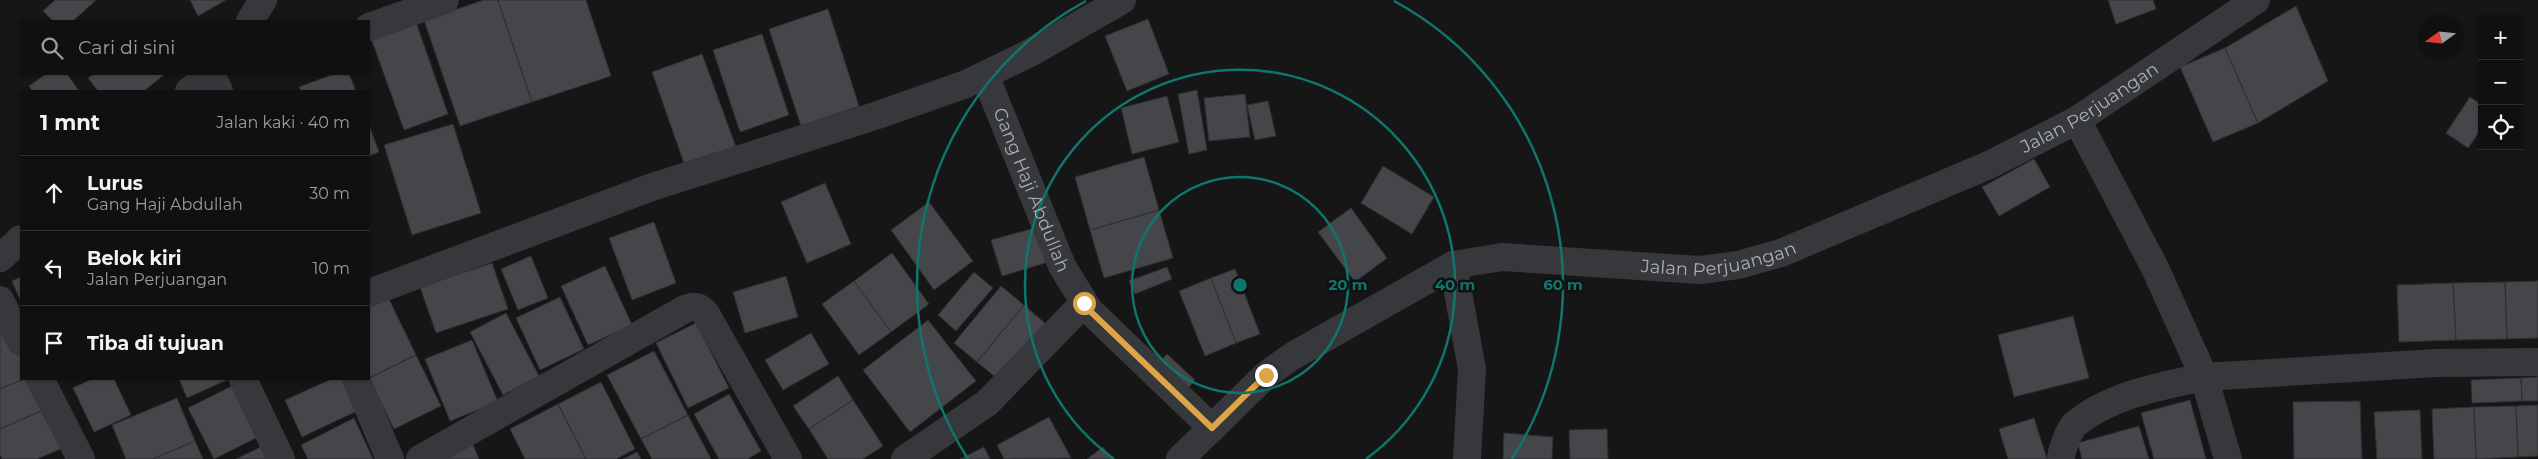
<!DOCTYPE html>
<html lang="id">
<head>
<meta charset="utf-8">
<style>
  body { margin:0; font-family:Montserrat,sans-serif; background:#19191a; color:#f1f3f6 }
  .controls { position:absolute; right:15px; top:15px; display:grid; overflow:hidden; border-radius:0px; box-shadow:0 1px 4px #0004 }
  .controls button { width:45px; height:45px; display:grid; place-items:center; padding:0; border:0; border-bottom:1px solid #303031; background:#101011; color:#f1f3f6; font:25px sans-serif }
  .compass { position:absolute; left:2418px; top:15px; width:45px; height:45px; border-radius:50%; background:#101011; box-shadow:0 1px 4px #0004; rotate:255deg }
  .stop { position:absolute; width:15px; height:15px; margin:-11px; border:4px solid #dea547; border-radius:50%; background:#fff }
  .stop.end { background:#dea547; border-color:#fff; box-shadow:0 1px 5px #0008 }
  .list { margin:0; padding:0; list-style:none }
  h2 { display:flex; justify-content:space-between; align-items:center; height:65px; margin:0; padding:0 20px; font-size:21px }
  h2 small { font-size:16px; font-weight:400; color:#9c9d9f }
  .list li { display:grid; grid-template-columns:32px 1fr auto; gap:15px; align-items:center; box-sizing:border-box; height:75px; padding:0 20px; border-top:1px solid #303031 }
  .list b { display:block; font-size:19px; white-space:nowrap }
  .list p { margin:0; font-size:16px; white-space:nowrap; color:#9c9d9f }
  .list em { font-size:16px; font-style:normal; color:#9c9d9f }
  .icon { flex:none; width:28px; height:28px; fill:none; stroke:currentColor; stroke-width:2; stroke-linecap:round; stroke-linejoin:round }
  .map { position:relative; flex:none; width:2538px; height:459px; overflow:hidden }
  .search { position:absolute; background:#101011; box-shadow:0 1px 4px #0004; left:20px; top:20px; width:350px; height:55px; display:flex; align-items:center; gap:12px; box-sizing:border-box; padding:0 18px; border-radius:0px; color:#9c9d9f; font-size:19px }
  .panel { position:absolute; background:#101011; box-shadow:0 1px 4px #0004; left:20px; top:90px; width:350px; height:290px; border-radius:0px }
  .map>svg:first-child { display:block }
  .building { fill:#45464a; stroke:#303033 }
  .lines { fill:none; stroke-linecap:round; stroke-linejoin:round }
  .minor { stroke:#37383c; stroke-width:28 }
  .route { stroke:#dea547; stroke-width:6 }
  .ring { fill:none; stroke:#0f766e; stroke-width:2.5 }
  .labels { text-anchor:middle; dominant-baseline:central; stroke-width:5; stroke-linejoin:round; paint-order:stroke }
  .street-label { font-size:18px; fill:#a9adb6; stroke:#111112 }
  .centre { fill:#0f766e; stroke:#111112; stroke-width:2.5 }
  .ring-label { font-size:15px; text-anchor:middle; font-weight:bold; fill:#0f766e; stroke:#111112; stroke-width:5; stroke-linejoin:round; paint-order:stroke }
</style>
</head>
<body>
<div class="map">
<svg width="2538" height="459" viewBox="0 0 2538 459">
  <rect width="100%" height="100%" fill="#161617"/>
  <path class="building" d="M55,0H96L73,21H53L43,11Z
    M190,0H226L198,16Z
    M484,0H498L532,102L460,126L424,20Z
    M498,0H586L611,76L532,102Z
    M2108,0H2153L2156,9L2116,24Z
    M2296,6L2328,81L2258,123L2225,48Z
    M828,9L859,106L801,126L769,29Z
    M1148,19L1169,74L1127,91L1105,36Z
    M416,22L448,114L404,130L371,38Z
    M762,34L789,115L740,132L713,50Z
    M2225,48L2258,123L2213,142L2180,67Z
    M702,54L736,147L685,166L652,72Z
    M46,74H67L79,91H32L29,86Z
    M93,74H165L144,91H98L88,78Z
    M334,74H349L356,91H301L299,87Z
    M1197,90L1207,150L1189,154L1178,94Z
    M1245,94L1250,137L1209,141L1204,98Z
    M1167,96L1179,142L1132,154L1121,108Z
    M2470,97L2482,105V128L2468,148L2446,133Z
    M1268,101L1276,136L1255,140L1247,105Z
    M453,124L481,213L412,235L384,145Z
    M369,125L379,152L369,156Z
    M1144,157L1159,210L1090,230L1075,177Z
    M2034,159L2050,187L1999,216L1982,187Z
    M1383,166L1434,197L1412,234L1361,203Z
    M825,183L851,244L807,263L781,202Z
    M929,202L973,261L934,290L891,230Z
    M1351,208L1387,258L1355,282L1318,232Z
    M1159,210L1173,258L1104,278L1090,230Z
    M654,222L676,283L632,300L609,238Z
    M1042,226L1052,261L1002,276L991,240Z
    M892,253L929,304L891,332L854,281Z
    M531,256L548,298L518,310L501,269Z
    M492,263L508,309L436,333L420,287Z
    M605,266L632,325L588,345L561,286Z
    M1167,267L1172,279L1135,294L1129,281Z
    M1235,269L1260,334L1236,343L1211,278Z
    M974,272L993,288L956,331L938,315Z
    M786,276L798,317L745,333L733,292Z
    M21,277V302L12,281Z
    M1211,278L1236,343L1205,356L1179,291Z
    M854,281L891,332L859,355L822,304Z
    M2538,281V338L2507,339L2505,282Z
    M2505,282L2507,339L2456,340L2453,283Z
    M2453,283L2456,340L2399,342L2397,285Z
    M1001,286L1024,305L977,362L954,343Z
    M388,297L416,355L369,378V307Z
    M560,297L584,349L540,370L516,318Z
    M1024,305L1046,324L999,380L977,362Z
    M506,313L539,376L503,395L470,332Z
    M2073,316L2089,378L2014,397L1998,335Z
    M928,320L976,381L910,432L863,370Z
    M696,323L729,388L688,408L656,343Z
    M0,330L21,351V379H24L0,389Z
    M811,333L829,364L783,390L765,360Z
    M472,340L498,402L450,421L425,359Z
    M654,351L688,415L641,439L607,375Z
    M1167,354L1195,380L1183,394L1154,368Z
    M416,355L441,406L394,429L369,378Z
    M838,376L853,400L809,429L793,406Z
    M2538,377V401H2522L2521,378Z
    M2521,378L2522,401L2472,403L2471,380Z
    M24,379H33L46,409L0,429V389Z
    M92,379H114L131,415L94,432L73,388Z
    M179,379H229L187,398Z
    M332,379H342L357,411L302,437L285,400Z
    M601,382L635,449L616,459H586L558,404Z
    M238,383L264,434L214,459L188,408Z
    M729,394L761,451L748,459H719L694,414Z
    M177,398L195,441L153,459H126L112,425Z
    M853,400L883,446L863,459H828L809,429Z
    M2190,400L2206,459H2154L2141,413Z
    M2360,401L2362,459H2294L2293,402Z
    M558,404L586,459H525L510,429Z
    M2538,405V456L2518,457L2516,406Z
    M2516,406L2518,457L2476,459L2474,407Z
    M2474,407L2476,459H2434L2432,409Z
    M46,409L63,448L37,459H2L0,454V429Z
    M2420,410L2422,459H2377L2374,412Z
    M688,415L711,459H652L641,439Z
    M1049,417L1071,458L1004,459L997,445Z
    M354,418L373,459H308L301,445Z
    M2034,418L2047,459H2008L1999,429Z
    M2139,426L2149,459H2082L2078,443Z
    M1607,429L1608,459H1570L1569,430Z
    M1504,433L1553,437L1552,459H1503Z
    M195,441L203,459H153Z
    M472,442L479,459H434Z
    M267,444L275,459H236Z
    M984,447L990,459H960Z
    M1103,447L1112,459H1087Z
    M637,452L641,459H623Z"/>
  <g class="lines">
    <g class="minor">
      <path d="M250,21L263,0"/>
      <path d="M369,27L445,0"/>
      <path id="s1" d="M985,75L1062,266L1089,310L1212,428"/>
      <path d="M189,91L211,74L219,91"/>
      <path d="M0,258L21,239"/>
      <path d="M1453,265L1472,369L1467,459"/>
      <path d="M369,293L652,187L878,115L966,84L1030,53L1122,0"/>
      <path d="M0,300L21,342"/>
      <path d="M40,379L81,459"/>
      <path d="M243,379L281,459"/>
      <path d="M356,379L390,459"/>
      <path d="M420,459L685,309C694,305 700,306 706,314L788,459"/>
      <path d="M905,459L987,403L1084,303"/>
      <path id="s2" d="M1180,459L1266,375L1291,357L1453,265L1502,257L1700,270L1738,265L1781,253L1989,165L2077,120L2256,0"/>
      <path d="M2061,459C2061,451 2069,430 2075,424C2111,395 2160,386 2204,377L2155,268L2077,120"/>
      <path d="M2228,459L2204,377L2436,363L2538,362"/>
    </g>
  </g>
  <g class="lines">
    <path class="route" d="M1084,303L1089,310L1212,428L1266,375"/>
  </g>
  <g class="ring">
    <circle cx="1240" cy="285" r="108"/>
    <path d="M1114 459A215 215 0 1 1 1366 459"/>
    <path d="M968 459A323 323 0 0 1 1086 1M1394 1A323 323 0 0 1 1512 459"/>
  </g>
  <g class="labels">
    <g class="street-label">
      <text stroke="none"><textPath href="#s2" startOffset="1010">Jalan Perjuangan</textPath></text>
      <text stroke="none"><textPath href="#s1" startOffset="124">Gang Haji Abdullah</textPath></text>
      <text stroke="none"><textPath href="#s2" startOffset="605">Jalan Perjuangan</textPath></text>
    </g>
  </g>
  <circle cx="1240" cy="285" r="8" class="centre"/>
  <g class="ring-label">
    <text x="1348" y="290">20 m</text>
    <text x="1455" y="290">40 m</text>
    <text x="1563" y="290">60 m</text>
  </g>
</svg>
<div class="controls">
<button>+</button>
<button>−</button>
<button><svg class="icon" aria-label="locate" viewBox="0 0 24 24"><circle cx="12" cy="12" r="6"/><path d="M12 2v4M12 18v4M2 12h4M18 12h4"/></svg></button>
</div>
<svg class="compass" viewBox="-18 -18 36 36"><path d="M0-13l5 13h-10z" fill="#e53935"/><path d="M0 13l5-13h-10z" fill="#9c9d9f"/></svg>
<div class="stop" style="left:1084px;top:303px"></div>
<div class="stop end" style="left:1266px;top:375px"></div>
<div class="search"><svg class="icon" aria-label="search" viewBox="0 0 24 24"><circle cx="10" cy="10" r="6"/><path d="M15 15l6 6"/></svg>Cari di sini</div>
<section class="panel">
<h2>1 mnt<small>Jalan kaki · 40 m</small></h2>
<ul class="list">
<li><svg class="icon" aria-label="ahead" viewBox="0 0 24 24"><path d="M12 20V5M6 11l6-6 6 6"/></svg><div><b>Lurus</b><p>Gang Haji Abdullah</p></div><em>30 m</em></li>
<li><svg class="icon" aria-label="left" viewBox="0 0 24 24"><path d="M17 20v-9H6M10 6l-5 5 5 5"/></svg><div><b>Belok kiri</b><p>Jalan Perjuangan</p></div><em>10 m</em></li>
<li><svg class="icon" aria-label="arrive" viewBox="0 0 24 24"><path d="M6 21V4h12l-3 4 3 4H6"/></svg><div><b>Tiba di tujuan</b></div></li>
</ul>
</section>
</div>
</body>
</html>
